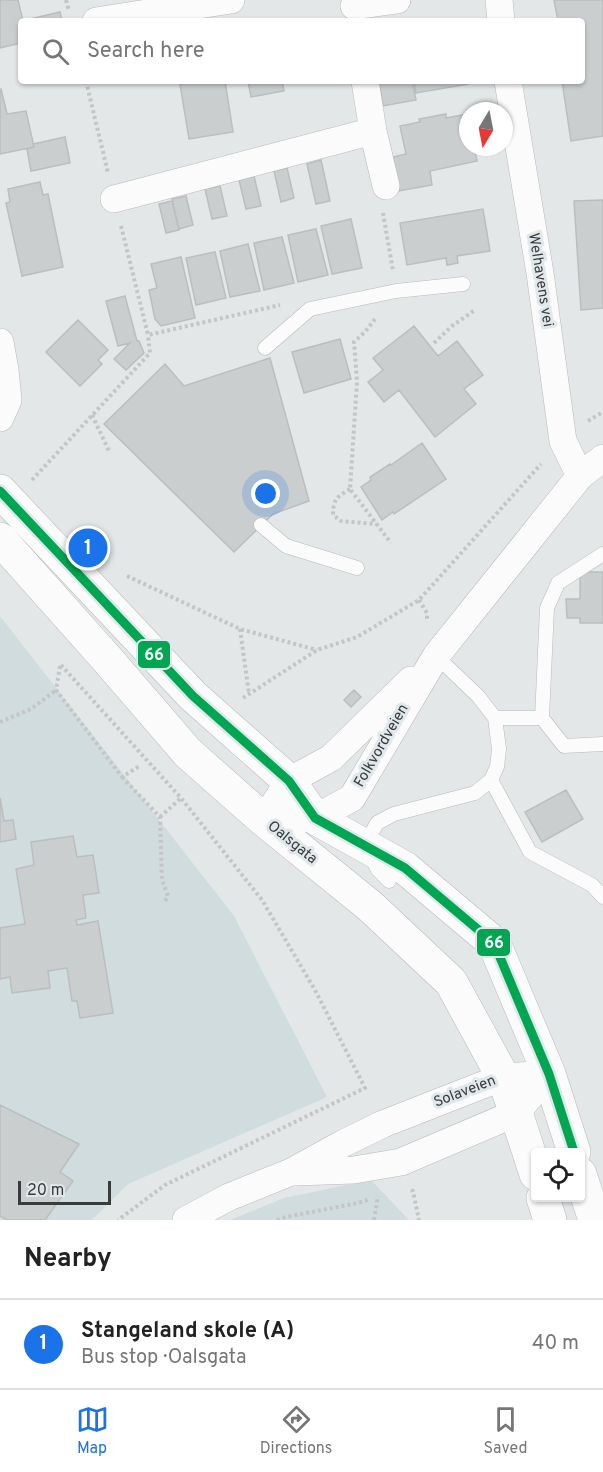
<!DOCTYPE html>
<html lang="en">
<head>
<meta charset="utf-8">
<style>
  body { margin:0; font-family:Overpass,sans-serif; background:#f6f6f6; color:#222 }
  .controls { position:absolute; right:18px; bottom:18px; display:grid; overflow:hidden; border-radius:6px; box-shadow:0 2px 4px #0004 }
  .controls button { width:54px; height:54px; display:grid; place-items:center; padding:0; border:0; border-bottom:2px solid #e0e0e0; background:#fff; color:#222; font:30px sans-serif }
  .compass { position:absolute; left:459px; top:102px; width:54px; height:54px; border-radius:50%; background:#fff; box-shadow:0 2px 4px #0004; rotate:190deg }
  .scale { position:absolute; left:18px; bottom:15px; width:93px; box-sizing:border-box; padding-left:6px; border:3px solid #393c3d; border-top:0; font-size:16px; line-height:21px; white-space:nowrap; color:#393c3d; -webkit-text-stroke:4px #e0e8eb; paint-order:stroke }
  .you { position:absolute; left:266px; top:494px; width:21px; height:21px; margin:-15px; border:4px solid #fff; border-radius:50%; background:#1a73e8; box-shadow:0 0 0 9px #1a73e833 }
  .badge { display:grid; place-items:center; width:39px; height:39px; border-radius:50%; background:#1a73e8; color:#fff; font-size:20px; font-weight:700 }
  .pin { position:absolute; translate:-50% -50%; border:3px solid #fff; box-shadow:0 2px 6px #0006 }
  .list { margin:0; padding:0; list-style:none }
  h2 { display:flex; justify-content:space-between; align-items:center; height:78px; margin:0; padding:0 24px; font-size:26px }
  h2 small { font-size:20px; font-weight:400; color:#767676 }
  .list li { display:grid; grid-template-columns:39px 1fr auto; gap:18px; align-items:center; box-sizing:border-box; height:90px; padding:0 24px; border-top:2px solid #e0e0e0 }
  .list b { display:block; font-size:22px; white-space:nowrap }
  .list p { margin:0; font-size:20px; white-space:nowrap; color:#767676 }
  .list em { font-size:20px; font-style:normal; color:#767676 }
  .icon { flex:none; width:33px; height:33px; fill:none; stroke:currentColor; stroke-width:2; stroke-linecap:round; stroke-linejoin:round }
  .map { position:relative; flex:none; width:603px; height:1220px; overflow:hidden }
  .search { position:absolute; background:#fff; box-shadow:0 2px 4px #0004; left:18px; right:18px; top:18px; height:66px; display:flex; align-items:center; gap:15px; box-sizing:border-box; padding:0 21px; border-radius:6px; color:#767676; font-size:22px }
  .sheet { height:168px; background:#fff }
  nav { display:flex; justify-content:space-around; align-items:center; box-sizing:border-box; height:84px; border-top:2px solid #e0e0e0; background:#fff; font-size:16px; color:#767676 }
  nav a { display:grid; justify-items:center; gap:3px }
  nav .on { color:#1a73e8 }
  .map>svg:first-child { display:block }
  .built { fill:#d1dcdf }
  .building { fill:#cbcecf; stroke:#babebf; stroke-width:1.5 }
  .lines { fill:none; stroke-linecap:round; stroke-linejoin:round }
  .service-casing { stroke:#b7babb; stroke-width:15 }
  .minor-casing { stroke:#b7babb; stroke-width:28 }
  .primary-casing { stroke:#b7babb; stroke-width:34 }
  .path { stroke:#c4c5c7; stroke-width:4; stroke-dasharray:3 3; stroke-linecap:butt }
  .service { stroke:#fbfbfc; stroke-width:14 }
  .minor { stroke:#fbfbfc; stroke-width:27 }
  .primary { stroke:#fbfbfc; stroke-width:33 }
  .bus-1-casing { stroke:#e0e8eb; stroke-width:14 }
  .bus-1 { stroke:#00a651; stroke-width:9 }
  .labels { text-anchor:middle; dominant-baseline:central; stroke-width:6; stroke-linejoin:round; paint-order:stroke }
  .street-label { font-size:15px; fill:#393c3d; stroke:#e0e8eb }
  .line-badge { stroke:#e0e8eb; stroke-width:2 }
  .badge-label { font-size:16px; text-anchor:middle; font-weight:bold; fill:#fff }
</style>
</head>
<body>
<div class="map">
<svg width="603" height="1220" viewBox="0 0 603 1220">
  <rect width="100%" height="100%" fill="#e3e7e8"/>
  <path class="built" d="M0,616L234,916L327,1097L128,1184L92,1220H0Z
    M371,1180L409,1220H230L284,1198Z"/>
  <path class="building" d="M0,0H18L23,21H21V43L0,48Z
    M554,0H603V136L571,141L562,81H582V21H558Z
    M60,12L62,21H27L26,20Z
    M197,81H225L233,132L189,139L180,84Z
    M248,81H282L284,91L251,97Z
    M379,81H412L416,100L383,106Z
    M414,81H468V84L416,93Z
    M1,89L7,114L26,111L34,147L0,154V90Z
    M446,114V118L468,114V147H474L477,161L430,171L432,185L399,191L393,157L406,154L400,126L420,122L419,119Z
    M65,137L70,163L31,171L27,149L34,147L33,144Z
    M321,160L330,201L316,204L307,164Z
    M287,168L294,198L281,202L274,171Z
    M254,176L261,206L246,209L239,180Z
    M40,182L43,195L48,194L63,267L22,276L6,203L10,202L8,189Z
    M220,186L227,216L212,219L205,189Z
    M186,196L193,225L179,229V230L172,199Z
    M603,200V308L581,310L574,201Z
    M172,201L179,230L166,233L159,204Z
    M483,209L490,251L457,256L458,263L447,265L446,258L407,265L400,223Z
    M351,219L362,268L332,274L321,226Z
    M316,229L328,275L298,282L288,235Z
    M282,237L294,283L264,290L254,243Z
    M248,244L260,291L230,297L220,251Z
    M215,252L226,298L196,305L186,258Z
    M181,257L195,318L161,326L155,319L149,290L157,288L151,264Z
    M125,296L137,341H139L144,353L126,370L114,359L130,343L118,346L106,301Z
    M78,320L108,350L98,360L102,364L80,386L46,352Z
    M414,326L438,356L457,341L483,375L464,389L476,404L435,437L399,390L384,402L368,382L383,370L373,358Z
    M340,339L351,379L304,393L292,352Z
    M270,358L309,501L273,514L234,552L104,424L165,364L184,386Z
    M422,443L446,479L394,514L393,512L382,520L361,487L371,480L370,477L390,464L391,465Z
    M580,572H603V623H580V618H567L566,599H580Z
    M354,690L361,697L351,707L344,700Z
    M566,790L583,819L542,842L525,812Z
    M0,798L4,821L13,820L16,839L0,842Z
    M73,836L77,857L93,855L99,893L83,895L86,918L76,920L77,925L98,921L113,1013L80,1018L77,1001H72L67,968L48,971L50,988L12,993L10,977L0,979V928L25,924L16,869L34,865L31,842Z
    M0,1105L79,1144L60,1172L73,1181L45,1220H7L0,1216Z"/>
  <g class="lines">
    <defs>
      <path id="service" d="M265,348L310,309L396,291L463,284
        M261,525L286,546L357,568
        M603,554L558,583L547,608L542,718L564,746L603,744
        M495,718H542
        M491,780L530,852L592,885L603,897
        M389,881L378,870L370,854V836L377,823L394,814L475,793L491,780L497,767L499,749L495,718L478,696L436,656"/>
      <path id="minor" d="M499,0L501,21
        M354,6L397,0
        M96,21L231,0
        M365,81L373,131L386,186
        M508,81L540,273L563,441L580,476
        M114,199L373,131
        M0,342L5,370L8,400L0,418
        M264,820L315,818L352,798L436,656L580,476L603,458
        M264,820L289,781L331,758L411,680
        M295,1172L354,1170L401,1162L516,1113L549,1074
        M186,1220L229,1197L291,1172L342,1144L383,1124L503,1077L549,1074"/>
      <path id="primary" d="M0,491L193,696L289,781L315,818L405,868L494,943L549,1074L574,1152
        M0,539L107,659L188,753L264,820L370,906L451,982L503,1077L516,1113L536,1174
        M580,1174L595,1220
        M543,1198L550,1220"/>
    </defs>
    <use href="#service" class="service-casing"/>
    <use href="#minor" class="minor-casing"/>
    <use href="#primary" class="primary-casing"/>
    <path class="path" d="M66,0L69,11
      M86,81L108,173
      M383,213L393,271
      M121,226L148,335L280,305
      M375,319L365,332L354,342L357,382L350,489L391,543
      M434,343L452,326L475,310
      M92,415L110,453
      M588,421L603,412
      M32,480L150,353L148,335
      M350,489C337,497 333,499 333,515L341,521L376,524
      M127,576L240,629L317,650
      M419,600L427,613V619L428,620
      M240,629L249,694
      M61,665L181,798L262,900L315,990L365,1088L165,1185L118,1220
      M60,666L56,690L122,777L141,765
      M243,698L317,650L357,637L419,600L541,464
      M0,722L31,709L56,690
      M122,777L160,817L162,880L168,896L164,903
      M160,817L181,798
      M411,1190L413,1191L419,1220
      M277,1220L286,1217L358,1203L370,1199
      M374,1220L378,1196"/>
    <use href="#service" class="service"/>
    <use href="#minor" class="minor"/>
    <use href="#primary" class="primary"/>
    <defs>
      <path id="bus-1" d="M0,491L193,696L289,781L315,818L405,868L494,943L549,1074L574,1152"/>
    </defs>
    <use href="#bus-1" class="bus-1-casing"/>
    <use href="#bus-1" class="bus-1"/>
  </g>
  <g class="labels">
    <g class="street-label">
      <text transform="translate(540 280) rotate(81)">Welhavens vei</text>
      <text transform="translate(382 746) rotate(-60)">Folkvordveien</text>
      <text transform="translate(292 843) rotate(39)">Oalsgata</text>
      <text transform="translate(465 1092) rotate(-21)">Solaveien</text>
    </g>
  </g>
  <g class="line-badge">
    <rect x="137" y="640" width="34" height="29" rx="6" fill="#00a651"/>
    <rect x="476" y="928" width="35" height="29" rx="6" fill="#00a651"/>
  </g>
  <g class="badge-label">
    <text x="154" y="660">66</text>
    <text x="494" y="948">66</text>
  </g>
</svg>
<div class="controls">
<button><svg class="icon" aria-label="locate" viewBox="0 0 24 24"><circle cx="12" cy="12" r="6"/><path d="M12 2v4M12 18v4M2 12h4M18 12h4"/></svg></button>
</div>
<svg class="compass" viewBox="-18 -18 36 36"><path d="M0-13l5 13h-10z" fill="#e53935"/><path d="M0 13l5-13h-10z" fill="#767676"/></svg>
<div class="scale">20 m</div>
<div class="you"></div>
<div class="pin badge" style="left:88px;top:548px">1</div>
<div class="search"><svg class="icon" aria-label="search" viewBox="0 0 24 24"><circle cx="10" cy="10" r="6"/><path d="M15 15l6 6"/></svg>Search here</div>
</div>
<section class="sheet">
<h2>Nearby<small></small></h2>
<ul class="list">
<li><span class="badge">1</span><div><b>Stangeland skole (A)</b><p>Bus stop · Oalsgata</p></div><em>40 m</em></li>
</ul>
</section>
<nav>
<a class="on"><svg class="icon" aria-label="map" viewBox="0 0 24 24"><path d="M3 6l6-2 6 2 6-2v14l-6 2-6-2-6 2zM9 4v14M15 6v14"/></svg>Map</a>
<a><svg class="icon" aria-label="directions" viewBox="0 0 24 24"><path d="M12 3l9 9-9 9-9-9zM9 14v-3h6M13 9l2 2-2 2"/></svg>Directions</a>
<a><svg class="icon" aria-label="saved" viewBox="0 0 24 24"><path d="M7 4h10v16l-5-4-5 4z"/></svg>Saved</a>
</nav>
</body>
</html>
